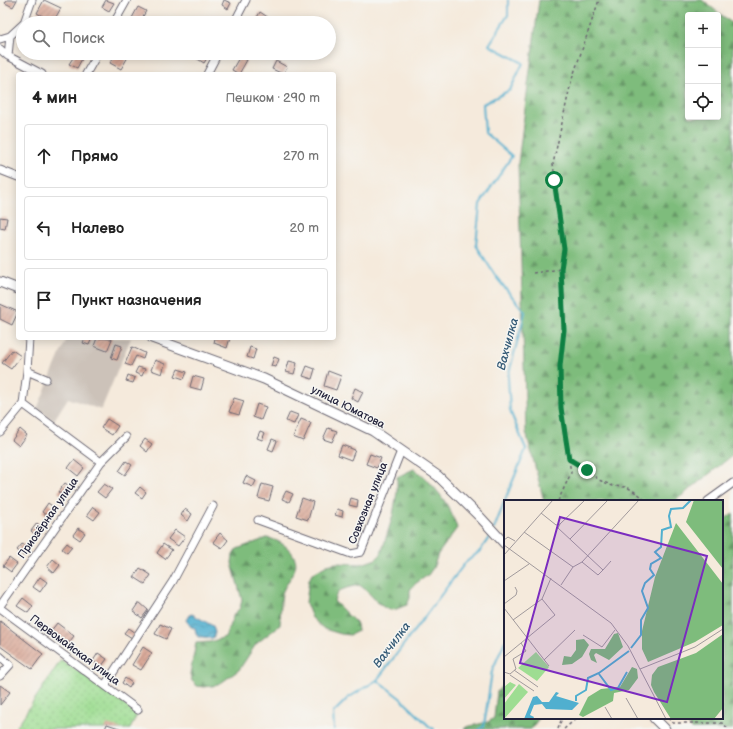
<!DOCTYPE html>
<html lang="ru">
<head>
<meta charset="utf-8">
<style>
  body { margin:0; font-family:"Balsamiq Sans",sans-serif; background:#f6f6f6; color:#222 }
  .controls { position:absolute; right:12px; top:12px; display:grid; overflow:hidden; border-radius:4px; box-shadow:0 2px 10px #0003 }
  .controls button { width:36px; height:36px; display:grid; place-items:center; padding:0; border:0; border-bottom:1px solid #e0e0e0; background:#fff; color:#222; font:20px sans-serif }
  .stop { position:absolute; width:12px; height:12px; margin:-9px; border:3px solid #0b8043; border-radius:50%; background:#fff }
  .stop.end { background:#0b8043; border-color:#fff; box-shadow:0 1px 4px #0008 }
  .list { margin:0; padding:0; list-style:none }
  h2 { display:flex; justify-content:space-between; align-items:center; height:52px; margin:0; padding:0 16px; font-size:17px }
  h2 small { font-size:13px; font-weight:400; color:#767676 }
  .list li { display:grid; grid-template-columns:26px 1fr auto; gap:12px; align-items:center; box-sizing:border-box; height:64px; margin:0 8px 8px; padding:0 8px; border:1px solid #e0e0e0; border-radius:4px }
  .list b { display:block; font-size:15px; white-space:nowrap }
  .list em { font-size:13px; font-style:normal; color:#767676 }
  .icon { flex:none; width:22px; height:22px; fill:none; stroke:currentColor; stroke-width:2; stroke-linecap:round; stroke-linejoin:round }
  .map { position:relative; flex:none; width:733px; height:729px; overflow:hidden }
  .search { position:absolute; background:#fff; box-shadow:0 2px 10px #0003; left:16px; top:16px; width:320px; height:44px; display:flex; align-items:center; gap:10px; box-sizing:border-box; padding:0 14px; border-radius:22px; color:#767676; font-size:15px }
  .panel { position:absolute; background:#fff; box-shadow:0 2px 10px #0003; left:16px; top:72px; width:320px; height:268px; border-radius:4px }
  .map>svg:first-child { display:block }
  .industrial { fill:#ccc2b9 }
  .forest { fill:url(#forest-firs); stroke:#506f5c; fill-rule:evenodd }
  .park { fill:url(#park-dots); stroke:#608066 }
  .water { fill:url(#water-waves); stroke:#396885 }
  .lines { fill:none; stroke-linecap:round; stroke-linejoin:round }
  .stream { stroke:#50afcf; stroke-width:2 }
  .building { fill:url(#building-hatch) }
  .minor-casing { stroke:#6c6873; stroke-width:9 }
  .major-casing { stroke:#6c6873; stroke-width:11 }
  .path { stroke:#6c6873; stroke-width:1.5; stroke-dasharray:3 3; stroke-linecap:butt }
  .minor { stroke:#fff; stroke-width:7 }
  .major { stroke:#fff; stroke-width:9 }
  .route { stroke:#0b8043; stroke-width:5 }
  .labels { text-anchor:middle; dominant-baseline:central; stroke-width:3; stroke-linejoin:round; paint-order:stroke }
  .street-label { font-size:11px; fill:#22223b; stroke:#f6f6f2 }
  .water-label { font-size:12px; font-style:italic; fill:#345a76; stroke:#f6f6f2 }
  .inset-river { fill:none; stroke:#50afcf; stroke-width:2 }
  .inset-road { fill:none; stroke:#a19a9c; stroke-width:1 }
  .view { fill:#7b2cbf; fill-opacity:0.15; stroke:#7b2cbf; stroke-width:2 }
  .inset-edge { fill:none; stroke:#22223b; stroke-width:2 }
</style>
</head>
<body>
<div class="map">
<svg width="733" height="729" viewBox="0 0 733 729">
  <defs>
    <pattern id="forest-firs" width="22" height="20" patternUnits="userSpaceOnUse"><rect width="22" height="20" fill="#7ebc7c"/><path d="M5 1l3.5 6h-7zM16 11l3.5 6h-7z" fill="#679867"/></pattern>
    <pattern id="park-dots" width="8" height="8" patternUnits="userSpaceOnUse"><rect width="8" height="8" fill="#9edd92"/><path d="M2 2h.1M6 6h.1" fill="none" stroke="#88bd7f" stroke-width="1.8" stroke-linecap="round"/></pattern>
    <pattern id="water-waves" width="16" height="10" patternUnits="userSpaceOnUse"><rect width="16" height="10" fill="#50afcf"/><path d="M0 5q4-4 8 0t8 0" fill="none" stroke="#428ea9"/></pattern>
    <pattern id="building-hatch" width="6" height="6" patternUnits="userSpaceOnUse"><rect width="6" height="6" fill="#daaa9a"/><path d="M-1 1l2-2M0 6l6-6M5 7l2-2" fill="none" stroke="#b08a7f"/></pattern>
  </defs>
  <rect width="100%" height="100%" fill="#f6f6f2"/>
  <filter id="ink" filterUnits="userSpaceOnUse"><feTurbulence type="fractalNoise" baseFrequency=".025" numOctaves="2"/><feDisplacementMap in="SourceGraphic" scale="8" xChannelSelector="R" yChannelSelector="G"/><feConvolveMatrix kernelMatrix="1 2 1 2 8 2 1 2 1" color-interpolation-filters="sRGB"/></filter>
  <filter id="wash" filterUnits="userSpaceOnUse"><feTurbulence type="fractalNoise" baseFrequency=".012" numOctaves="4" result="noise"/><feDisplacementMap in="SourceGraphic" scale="16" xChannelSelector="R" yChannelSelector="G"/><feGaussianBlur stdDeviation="0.9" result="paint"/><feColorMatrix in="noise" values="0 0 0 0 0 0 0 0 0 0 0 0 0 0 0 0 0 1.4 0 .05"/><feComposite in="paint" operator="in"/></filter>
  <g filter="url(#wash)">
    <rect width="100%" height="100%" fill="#f5eadc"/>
    <path class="industrial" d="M67,338H131L101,410L68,398L54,420L37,409Z"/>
    <path class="forest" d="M539,0H702L733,24V455L675,501H544L526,432L518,163ZM688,15H718V117H688Z
      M414,469C434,484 450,504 457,528L438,554L433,568L428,575L415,584L410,590V598L407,605C403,606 396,610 392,610C380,610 370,591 359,585C347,588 337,588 334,601L357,624L358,631L350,635L341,634L324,629L312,618L306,603L309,580L312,574L327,565L336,563L362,564L376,559L381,554L393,515L397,492V477Z
      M733,513V729H692L681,718H722V521Z
      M267,538C279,539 300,553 295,568C292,577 285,585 282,593C280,603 281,615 280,625L256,644L239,670L218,685L204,687L197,686L192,681L190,674L196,643L210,642L225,637L234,614L240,608L242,600L232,563L233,555L237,549Z
      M505,682V718H539L531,729H464L466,727L488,722L494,718L497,692Z"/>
    <path class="park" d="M61,660L100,685L137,715L130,729H15Z"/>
    <path class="water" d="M192,614L213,626L215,633L213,638C208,639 204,636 198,637L196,634L195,628L191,627L186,620L189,615Z"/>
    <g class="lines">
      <path class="stream" d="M494,529L507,495L526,449L510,411L508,377L525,312L496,277L476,245L480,204L512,156L485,133L483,104L510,90L523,63L489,45L508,15V0
        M377,680L400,698L430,727L434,729
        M334,729L333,713L348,698L377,680L465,563L480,551L492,533
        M479,729L484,726L492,671L505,641"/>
    </g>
    <g id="blocks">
      <path class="building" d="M7,0H17L13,7L5,3Z
        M44,0L61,8L53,22L37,13Z
        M106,0L114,3L109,11L102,7Z
        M224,0L231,3L228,9L222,5Z
        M138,7L146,11L140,22L132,18Z
        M260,12L269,18L266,23H254Z
        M216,16L222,19L219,23H212Z
        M76,53L83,57L77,68L69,64Z
        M116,53H121L128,57L121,69L110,63Z
        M199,53H210L204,63L196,58Z
        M240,56L247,60L239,74L232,70Z
        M276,61L287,67L283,74L272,69Z
        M0,217L7,218L5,229L0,228Z
        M0,304L18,312L12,325L0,319Z
        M85,338H92L89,345L83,343Z
        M97,338L112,339L107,351L94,346Z
        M215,338H230L227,348L214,343Z
        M116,344L122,346L117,360L111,358Z
        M132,347L145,353L143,359L136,356L131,366L125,364Z
        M250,347L256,349L253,359L247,357Z
        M12,350L21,356L11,369L2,363Z
        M274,357L279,359L276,367L271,366Z
        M155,360L165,364L162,374L151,370Z
        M289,361L297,363L294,374L286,372Z
        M307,366L315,369L312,379L303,376Z
        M138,367L145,369L142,376L135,373Z
        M178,369L187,372L184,379L175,376Z
        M328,371L341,376L336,390L324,386Z
        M128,375L135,378L133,383L126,381Z
        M193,376L204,379L201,390L190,387Z
        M355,388L363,392L358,402L351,398Z
        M234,398L244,401L239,415L229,412Z
        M257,404L266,407L261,420L253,417Z
        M290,412L298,415L294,424L286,421Z
        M107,419L118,426L112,435L101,428Z
        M301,419L311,423L303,441L293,437Z
        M328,428L337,431L332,442L323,439Z
        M20,429L27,435L19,446L12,440Z
        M260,431L265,433L262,440L257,438Z
        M145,439L152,444L147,452L140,446Z
        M272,439L277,441L273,451L268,449Z
        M342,445L355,450L351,460L338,455Z
        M370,454L381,458L377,468L366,464Z
        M74,460L84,468L78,476L68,468Z
        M126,461L132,465L125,475L119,471Z
        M246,476L256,481L253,487L243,483Z
        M65,483L71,487L64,496L58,492Z
        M104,484L112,489L105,498L97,492Z
        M262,484L273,487L269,501L258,498Z
        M140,487L146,492L142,498L135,493Z
        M286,491L293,494L289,502L282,499Z
        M302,498L313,502L308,520L296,516Z
        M351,498L358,500L357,507L349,505Z
        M48,503L56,509L50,518L42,512Z
        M93,507L100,512L94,520L87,515Z
        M185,509L192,514L188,521L181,515Z
        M337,509L343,511L342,517L335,515Z
        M37,523L43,528L37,536L31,531Z
        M78,528L85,533L80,540L73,535Z
        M175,530L185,537L178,546L168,539Z
        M220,533L228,540L222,548L213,542Z
        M67,543L72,547L67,553L62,549Z
        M22,544L28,548L23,555L17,550Z
        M163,544L172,550L165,559L157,553Z
        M9,558L17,564L11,572L3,566Z
        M53,559L60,565L54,573L47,567Z
        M140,568L151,575L145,584L134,577Z
        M40,577L47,582L40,592L33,587Z
        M23,598L33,606L28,613L17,606Z
        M139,602L148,610L142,618L133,611Z
        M0,621L43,654L32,669L0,646Z
        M57,623L74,636L67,645L50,632Z
        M160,624L171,629L166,639L155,634Z
        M128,628L135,633L132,638L124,633Z
        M143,647L152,653L141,670L132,665Z
        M98,653L107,659L101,667L93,661Z
        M125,678L132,683L129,688L122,683Z
        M0,685L10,692L0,705Z
        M107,724L122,729H105Z"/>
    </g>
  </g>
  <g filter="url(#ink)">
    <use href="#blocks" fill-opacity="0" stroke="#6c6873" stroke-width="1"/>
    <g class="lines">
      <defs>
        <path id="minor" d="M24,23L32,0
          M114,23L127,0
          M234,23L246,0
          M10,36L23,24
          M0,39L10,36L8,56L42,74
          M0,49L8,56
          M86,74L98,53
          M207,74L218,53
          M0,170L18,177
          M27,371L46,379
          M0,432L23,404L27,371L29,338
          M101,462L126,437
          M708,501L733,483
          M258,520L351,554L361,552L401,451
          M0,606L101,462L23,404
          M0,608L138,710
          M0,656L10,665L0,676
          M105,685L173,581L213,506"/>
        <path id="major" d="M0,282L18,289
          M152,338L264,379L373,431L438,476L480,517L505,544
          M654,718L665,729"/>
      </defs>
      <use href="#minor" class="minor-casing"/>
      <use href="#major" class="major-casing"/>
      <path class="path" d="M533,273L561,269L564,249L553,164L571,82L599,0
        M570,460L587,470L599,480L613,486L627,487L641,496L645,501
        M558,501L571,473L561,408L560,366L564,330L561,269
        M668,718L673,723H722L729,729
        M558,729L562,718
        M564,729L577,718"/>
      <use href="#minor" class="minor"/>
      <use href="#major" class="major"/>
    </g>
  </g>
  <g class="lines" filter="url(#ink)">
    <path class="route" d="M554,180L564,249L561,269L564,330L560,366L561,408L569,459L587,470"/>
  </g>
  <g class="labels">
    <g class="street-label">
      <text transform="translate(348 407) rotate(27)">улица Юматова</text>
      <text transform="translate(368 503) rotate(-68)">Совхозная улица</text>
      <text transform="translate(48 518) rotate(-55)">Приозёрная улица</text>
      <text transform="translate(75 650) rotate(37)">Первомайская улица</text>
    </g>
    <g class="water-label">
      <text transform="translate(508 344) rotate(-75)">Вахчилка</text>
      <text transform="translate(392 645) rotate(-53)">Вахчилка</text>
    </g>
  </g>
  <g transform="translate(504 500)">
    <rect width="219" height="219" fill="#f5eadc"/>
    <path d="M190,0H219V69L182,22ZM172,23L219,84V125L191,142L144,162L138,149V131L151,77ZM114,133L119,147L105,160L92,153L90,155L93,163L87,160L85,154L87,149H101L110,134ZM219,134V208L210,219H167L150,192L147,185L148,175L154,167L192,153ZM80,139L85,145L78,157L68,164L58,165L60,156L67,157L72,150V140ZM128,167L133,169L134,178L125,190L110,193L109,201L79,217L75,215L84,197L97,189L116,187Z" fill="#7ebc7c"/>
    <path d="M32,152L45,167L33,181L14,168ZM6,182L12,185L0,199V187ZM15,184L24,192L0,219V204Z" fill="#9edd92"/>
    <path d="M52,192L55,193L52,196L75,203L68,210L42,209L38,204L30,205L26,215L30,217L29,219H20L29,197L33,196L38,202H45Z" fill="#50afcf"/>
    <path class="inset-river" d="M127,148L137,135V120L144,108L138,91L141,83L150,75L146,69L147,64L157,58L151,52L157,47L158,30L167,27L165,16L167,9L179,8L187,0M95,174L107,190L114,188L123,172M72,201V196L82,190L84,178L95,173L125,151"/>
    <path class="inset-road" d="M37,13L52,25L56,24L54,28L99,70L107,61M56,24L81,0M20,32L69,67M66,39L104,0M0,40L4,37L11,41M0,45L107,123L124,146L162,219M0,55L49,0M78,62L135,0M78,62L94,75L99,70M0,81L25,64M57,85L69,67L78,62M0,104L12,95L13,91L11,87M0,108L45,166M9,120L38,99L47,78M79,135L98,147L111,130M0,157L51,115L38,99M40,160L71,130M136,169L191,147L219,129M10,170L34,187M0,172L6,174L12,169L9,159L22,151L17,143M6,175L30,191M122,198L134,219M101,207L108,219"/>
    <path class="view" d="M56,17L203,56L163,202L16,163Z"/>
    <rect width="219" height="219" class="inset-edge"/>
  </g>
</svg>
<div class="controls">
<button>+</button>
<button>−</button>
<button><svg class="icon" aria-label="locate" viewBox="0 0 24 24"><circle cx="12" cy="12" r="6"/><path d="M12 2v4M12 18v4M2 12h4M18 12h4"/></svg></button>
</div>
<div class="stop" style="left:554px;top:180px"></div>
<div class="stop end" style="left:587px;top:470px"></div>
<div class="search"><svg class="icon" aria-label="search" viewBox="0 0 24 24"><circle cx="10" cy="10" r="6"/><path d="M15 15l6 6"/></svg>Поиск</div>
<section class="panel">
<h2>4 мин<small>Пешком · 290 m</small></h2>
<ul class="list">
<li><svg class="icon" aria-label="ahead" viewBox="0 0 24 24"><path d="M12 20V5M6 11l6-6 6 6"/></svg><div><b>Прямо</b></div><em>270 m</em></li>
<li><svg class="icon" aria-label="left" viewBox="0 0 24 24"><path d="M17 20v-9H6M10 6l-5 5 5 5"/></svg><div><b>Налево</b></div><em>20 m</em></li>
<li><svg class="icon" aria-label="arrive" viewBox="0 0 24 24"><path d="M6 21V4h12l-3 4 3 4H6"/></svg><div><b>Пункт назначения</b></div></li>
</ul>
</section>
</div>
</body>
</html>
